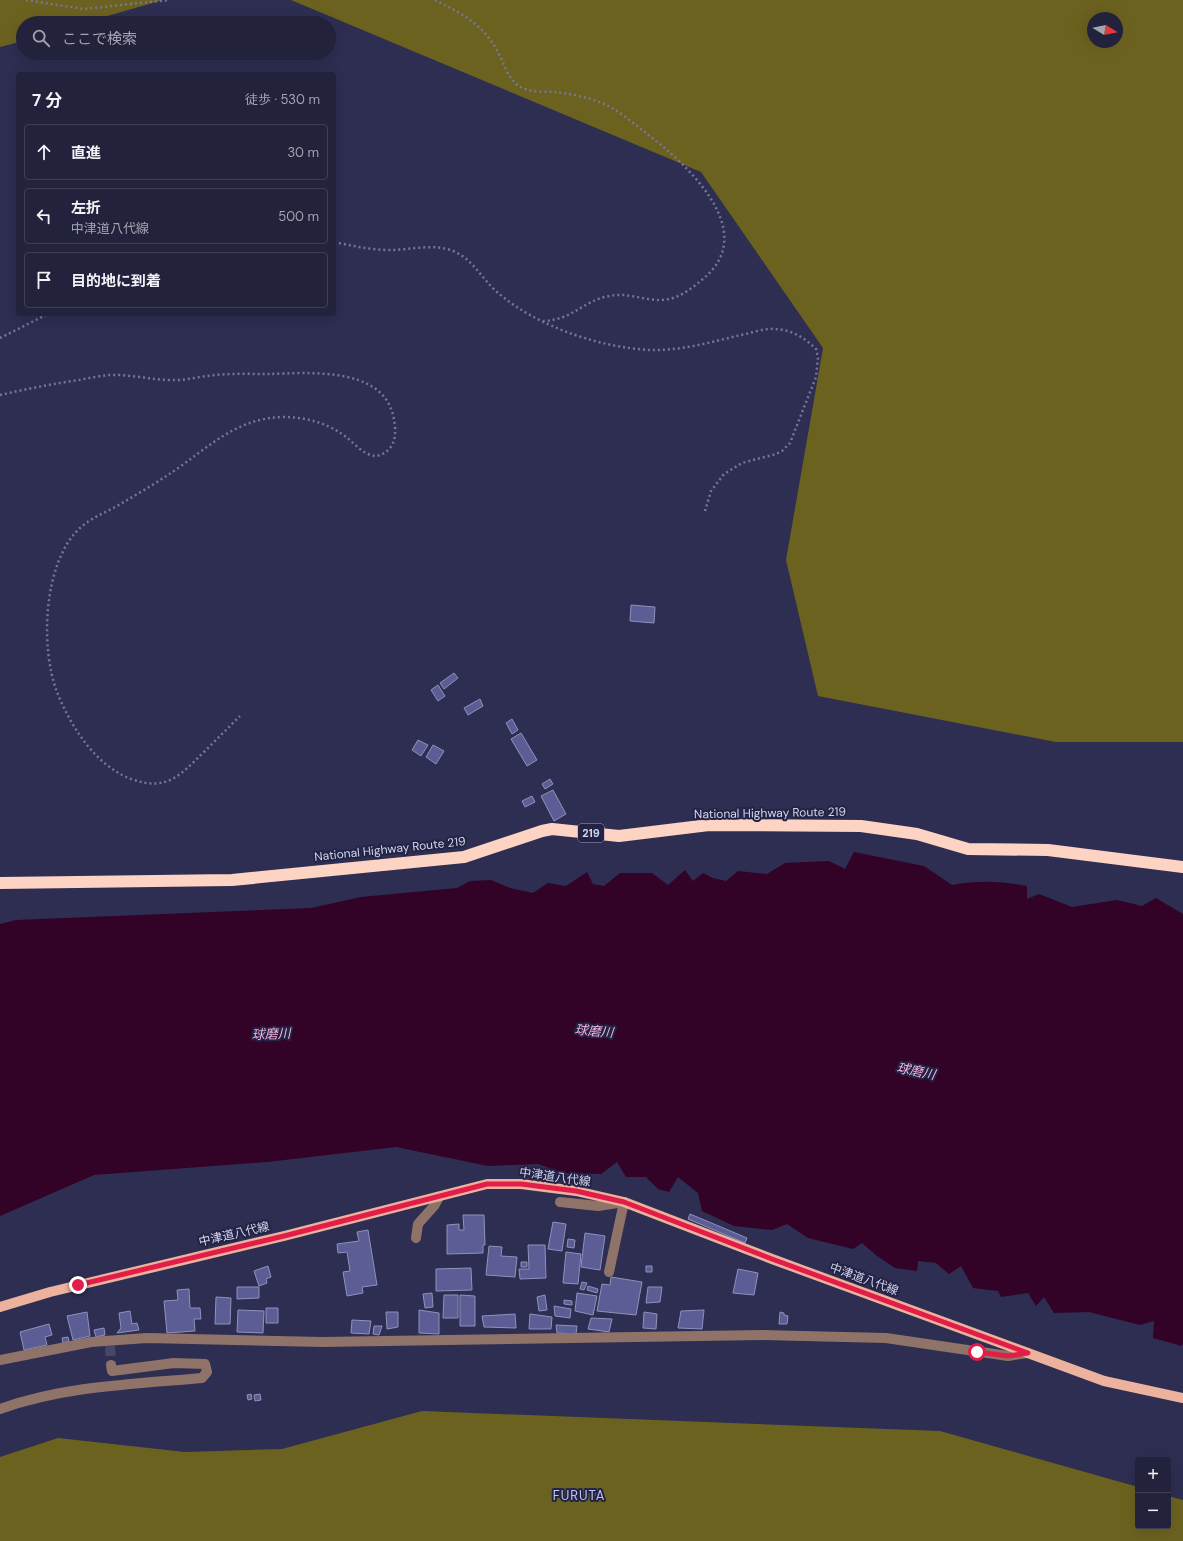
<!DOCTYPE html>
<html lang="ja">
<head>
<meta charset="utf-8">
<style>
  body { margin:0; font-family:"DM Sans","Noto Sans JP",sans-serif; background:#2e2f48; color:#f1f3f6 }
  .controls { position:absolute; right:12px; bottom:12px; display:grid; overflow:hidden; border-radius:4px; box-shadow:0 4px 16px #0002 }
  .controls button { width:36px; height:36px; display:grid; place-items:center; padding:0; border:0; border-bottom:1px solid #3f3f57; background:#22223d; color:#f1f3f6; font:20px sans-serif }
  .compass { position:absolute; left:1087px; top:12px; width:36px; height:36px; border-radius:50%; background:#22223d; box-shadow:0 4px 16px #0002; rotate:100deg }
  .stop { position:absolute; width:12px; height:12px; margin:-9px; border:3px solid #e11d48; border-radius:50%; background:#fff }
  .stop.end { background:#e11d48; border-color:#fff; box-shadow:0 1px 4px #0008 }
  .list { margin:0; padding:0; list-style:none }
  h2 { display:flex; justify-content:space-between; align-items:center; height:52px; margin:0; padding:0 16px; font-size:17px }
  h2 small { font-size:13px; font-weight:400; color:#a2a4b0 }
  .list li { display:grid; grid-template-columns:26px 1fr auto; gap:12px; align-items:center; box-sizing:border-box; height:56px; margin:0 8px 8px; padding:0 8px; border:1px solid #3f3f57; border-radius:4px }
  .list b { display:block; font-size:15px; white-space:nowrap }
  .list p { margin:0; font-size:13px; white-space:nowrap; color:#a2a4b0 }
  .list em { font-size:13px; font-style:normal; color:#a2a4b0 }
  .icon { flex:none; width:22px; height:22px; fill:none; stroke:currentColor; stroke-width:2; stroke-linecap:round; stroke-linejoin:round }
  .map { position:relative; flex:none; width:1183px; height:1541px; overflow:hidden }
  .search { position:absolute; background:#22223d; box-shadow:0 4px 16px #0002; left:16px; top:16px; width:320px; height:44px; display:flex; align-items:center; gap:10px; box-sizing:border-box; padding:0 14px; border-radius:22px; color:#a2a4b0; font-size:15px }
  .panel { position:absolute; background:#22223d; box-shadow:0 4px 16px #0002; left:16px; top:72px; width:320px; height:244px; border-radius:4px }
  .map>svg:first-child { display:block }
  .forest { fill:#6c6220; fill-rule:evenodd }
  .water { fill:#320326 }
  .building { fill:#5b5d94; stroke:#8e92bc }
  .lines { fill:none; stroke-linecap:round; stroke-linejoin:round }
  .minor-tunnel { stroke:#464768; stroke-width:10; stroke-dasharray:10 5; stroke-linecap:butt }
  .path { stroke:#767795; stroke-width:2.5; stroke-dasharray:2 3; stroke-linecap:butt }
  .minor { stroke:#8f7368; stroke-width:10 }
  .major { stroke:#ecb29d; stroke-width:10 }
  .highway { stroke:#fdd3c4; stroke-width:12 }
  .route { stroke:#e11d48; stroke-width:5 }
  .labels { text-anchor:middle; dominant-baseline:central; stroke-width:4; stroke-linejoin:round; paint-order:stroke }
  .shield { fill:#232346; stroke:#9fa0bb; stroke-width:1 }
  .shield-label { font-size:11px; font-weight:bold; fill:#d4d6ed }
  .street-label { font-size:12px; fill:#d4d6ed; stroke:#232346 }
  .water-label { font-size:13px; font-style:italic; fill:#f6b4dd; stroke:#232346 }
  .neighbourhood-label { font-size:13px; letter-spacing:1px; fill:#c1c5f1; stroke:#232346 }
</style>
</head>
<body>
<div class="map">
<svg width="1183" height="1541" viewBox="0 0 1183 1541">
  <rect width="100%" height="100%" fill="#2d2e51"/>
  <path class="forest" d="M0,0H163L83,23H23V41L0,47Z
    M291,0H1183V742H1056L818,696L786,560L823,348L701,172ZM1093,18H1117V42H1093Z
    M422,1411L940,1431L1138,1487V1526H1168V1496L1183,1500V1541H0V1457L58,1438L185,1452L282,1449Z"/>
  <path class="water" d="M854,852L924,866L952,885C979,880 1001,881 1027,886V899L1039,894L1072,907L1117,900L1142,906L1156,898L1183,914V1343L1182,1346L1153,1338L1154,1321L1140,1325L1089,1312L1054,1313L1044,1297L1036,1306L1028,1293L1001,1297L998,1291L973,1288L961,1266L949,1274L936,1263L918,1261L917,1271L895,1268L877,1256L862,1243L853,1249L808,1238L787,1224L772,1230L734,1226L702,1211L698,1193L678,1177L669,1192L658,1189L646,1177H626L617,1162L601,1174L563,1173L538,1164L488,1166L396,1147L267,1162L94,1175L0,1216V924L16,920L311,908L361,897L457,888L470,881L491,880L510,888L533,893L548,883L566,886L587,872L593,884L604,886L620,873H652L668,885L685,870L693,881L703,873L713,878L726,881L738,871L767,874L785,863L829,861L845,869Z"/>
  <path class="building" d="M631,605L655,607L654,623L630,621Z
    M454,673L458,678L444,689L440,683Z
    M438,685L445,696L438,701L431,690Z
    M480,699L483,706L468,715L464,708Z
    M512,719L518,730L512,734L506,723Z
    M521,733L537,760L527,766L511,739Z
    M418,740L428,745L421,756L412,750Z
    M433,745L444,751L436,764L426,757Z
    M550,779L553,784L545,789L542,784Z
    M553,790L566,814L554,821L541,796Z
    M532,796L535,802L525,807L522,801Z
    M690,1214L747,1238L745,1243L688,1219Z
    M463,1215H484L485,1245H483V1253L447,1254V1225L459,1224V1230H464Z
    M553,1222L566,1224L562,1251L548,1249Z
    M368,1230L377,1285L362,1287L363,1293L347,1296L343,1272L350,1271L347,1252L338,1253L337,1244L359,1241L357,1232Z
    M585,1233L605,1236L600,1270L581,1267Z
    M568,1239L575,1240L574,1248L567,1247Z
    M528,1245H545L546,1278L520,1279L519,1269H529Z
    M489,1246L502,1247L501,1256L517,1257L515,1277L486,1275Z
    M566,1252L581,1254L578,1284L563,1283Z
    M521,1262H527V1267H521Z
    M268,1266L271,1277L266,1279L267,1283L259,1286L254,1271Z
    M646,1266H652V1272H646Z
    M471,1268L472,1290L436,1291V1269Z
    M738,1269L758,1273L754,1295L733,1293Z
    M611,1277L642,1282L636,1315L597,1311L602,1284L610,1285Z
    M582,1282L587,1283L584,1290L580,1289Z
    M588,1286L598,1289L597,1293L587,1290Z
    M237,1287H259V1298L237,1299Z
    M648,1287H662L660,1302L646,1303Z
    M189,1289L190,1308H200L201,1319H194L195,1331L167,1333L164,1301L178,1300L177,1290Z
    M432,1293L433,1307L425,1308L423,1294Z
    M577,1293L597,1296L593,1315L575,1311Z
    M444,1295H458V1318H443Z
    M460,1295L475,1296V1326H460Z
    M545,1295L547,1310L539,1311L537,1297Z
    M216,1297L231,1298L230,1324H215Z
    M564,1300L572,1301V1305L564,1304Z
    M554,1306L571,1309L570,1318L555,1316Z
    M266,1308H278V1323H266Z
    M238,1310L264,1311L263,1333L237,1332Z
    M419,1310L439,1313V1334L419,1333Z
    M704,1310L702,1329L678,1328L681,1311Z
    M130,1311L132,1324L137,1323L139,1330L117,1333L121,1328L119,1313Z
    M87,1312L90,1336L73,1340L67,1316Z
    M386,1312H398V1327L387,1329Z
    M644,1312L657,1314L656,1329L643,1328Z
    M780,1312L784,1313V1315L788,1316L787,1324H779Z
    M515,1314L516,1328L484,1327L482,1316Z
    M530,1314L552,1317L551,1329H529Z
    M591,1318L612,1319L609,1332L588,1329Z
    M352,1320L371,1321L369,1334L351,1333Z
    M49,1324L52,1335L45,1337L47,1345L24,1350L20,1332Z
    M556,1325L577,1326L576,1334L557,1333Z
    M374,1326H382L379,1335L373,1334Z
    M104,1328L105,1335L96,1337L94,1330Z
    M68,1337L69,1341L63,1343L62,1338Z
    M251,1394L252,1399L248,1400L247,1395Z
    M260,1394L261,1400L255,1401L254,1395Z"/>
  <g class="lines">
    <path class="minor-tunnel" d="M110,1346L111,1365"/>
    <path class="path" d="M26,0L83,9L169,0
      M435,0C459,12 481,23 495,47C503,59 506,77 519,86C529,93 543,91 555,92C574,94 597,99 614,109C625,116 636,125 646,133C684,162 761,230 704,278C695,286 685,294 673,298C651,305 631,291 609,296C582,301 573,320 543,321
      M334,242C353,246 371,250 391,250C411,250 433,243 453,251C473,259 481,278 497,292C536,326 598,347 649,350C681,351 711,342 741,335C752,333 764,328 774,329C791,329 805,338 816,349L818,358L816,377L790,443L782,451L776,454L742,463L724,474L711,491L705,511
      M0,338L48,314
      M0,395C26,389 52,384 79,380C89,378 99,376 109,375C132,374 154,381 177,380C187,380 197,377 207,376C227,373 249,374 269,374C308,373 381,366 393,415C396,427 397,442 388,450C383,455 377,457 371,455C362,453 354,443 346,437C328,423 306,417 283,417C237,418 210,446 174,471C156,483 136,495 117,506C104,513 91,518 80,528C43,562 40,648 57,692C71,727 95,765 131,779C168,792 180,775 205,751C217,739 228,728 240,716"/>
    <path class="minor" d="M560,1202L598,1206L624,1202L609,1272
      M416,1238L418,1224L434,1206L439,1197
      M0,1360L91,1342L147,1338L322,1342L762,1335L886,1338L1008,1356L1028,1353
      M0,1409C64,1386 134,1384 202,1378L207,1372L205,1364L174,1363L112,1371L111,1365"/>
    <path class="major" d="M0,1307L50,1292L284,1236L487,1184H521L576,1191L624,1202L772,1259L1104,1381L1183,1398"/>
    <path class="highway" d="M0,883L232,880L464,857L542,831L552,829L619,836L709,825L861,826L917,834L968,849L1048,850L1183,867"/>
  </g>
  <g class="lines">
    <path class="route" d="M78,1285L284,1236L487,1184H521L576,1191L624,1202L772,1259L1028,1353L1008,1356L977,1352"/>
  </g>
  <g class="labels">
    <rect class="shield" x="578" y="824" width="26" height="18" rx="3"/>
    <g class="shield-label">
      <text x="591" y="833">219</text>
    </g>
    <g class="street-label">
      <text transform="translate(770 813) rotate(-1)">National Highway Route 219</text>
      <text transform="translate(390 849) rotate(-6)">National Highway Route 219</text>
      <text transform="translate(555 1177) rotate(8)">中津道八代線</text>
      <text transform="translate(234 1234) rotate(-13)">中津道八代線</text>
      <text transform="translate(864 1279) rotate(20)">中津道八代線</text>
    </g>
    <g class="water-label">
      <text transform="translate(594 1031) rotate(5)">球磨川</text>
      <text transform="translate(271 1034) rotate(-2)">球磨川</text>
      <text transform="translate(916 1071) rotate(11)">球磨川</text>
    </g>
    <g class="neighbourhood-label">
      <text x="579" y="1495">FURUTA</text>
    </g>
  </g>
</svg>
<div class="controls">
<button>+</button>
<button>−</button>
</div>
<svg class="compass" viewBox="-18 -18 36 36"><path d="M0-13l5 13h-10z" fill="#e53935"/><path d="M0 13l5-13h-10z" fill="#a2a4b0"/></svg>
<div class="stop" style="left:977px;top:1352px"></div>
<div class="stop end" style="left:78px;top:1285px"></div>
<div class="search"><svg class="icon" aria-label="search" viewBox="0 0 24 24"><circle cx="10" cy="10" r="6"/><path d="M15 15l6 6"/></svg>ここで検索</div>
<section class="panel">
<h2>7 分<small>徒歩 · 530 m</small></h2>
<ul class="list">
<li><svg class="icon" aria-label="ahead" viewBox="0 0 24 24"><path d="M12 20V5M6 11l6-6 6 6"/></svg><div><b>直進</b></div><em>30 m</em></li>
<li><svg class="icon" aria-label="left" viewBox="0 0 24 24"><path d="M17 20v-9H6M10 6l-5 5 5 5"/></svg><div><b>左折</b><p>中津道八代線</p></div><em>500 m</em></li>
<li><svg class="icon" aria-label="arrive" viewBox="0 0 24 24"><path d="M6 21V4h12l-3 4 3 4H6"/></svg><div><b>目的地に到着</b></div></li>
</ul>
</section>
</div>
</body>
</html>
